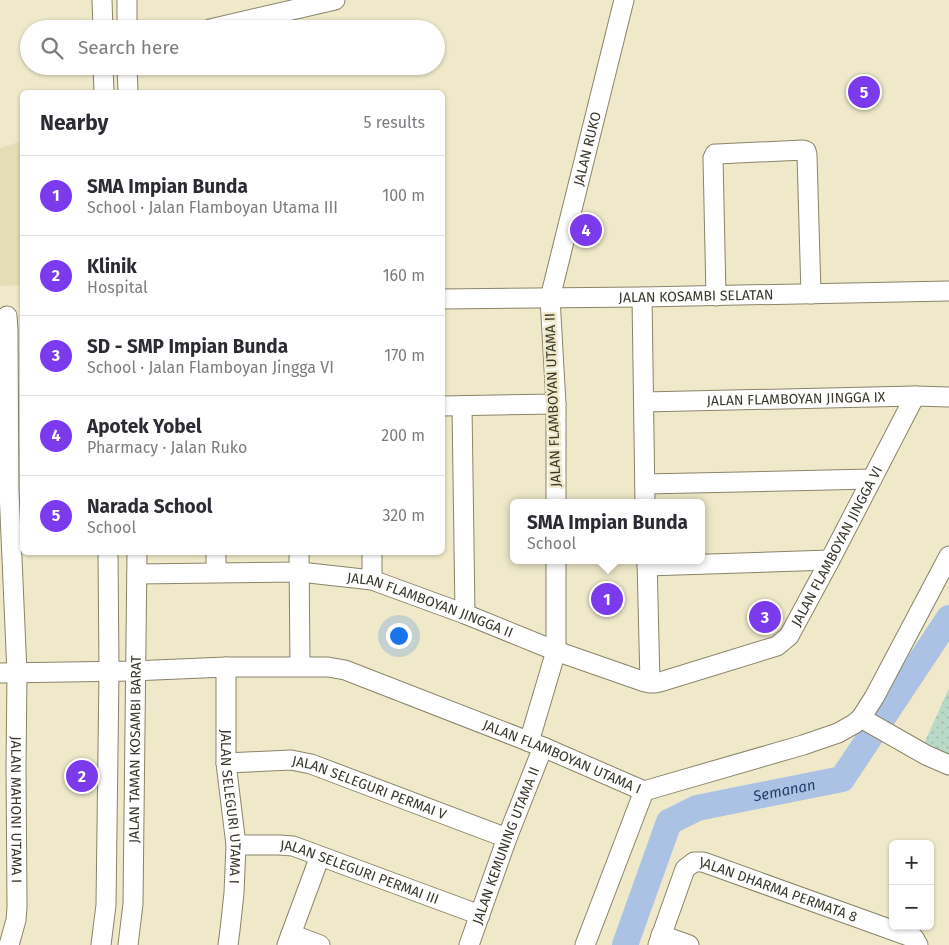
<!DOCTYPE html>
<html lang="en">
<head>
<meta charset="utf-8">
<style>
  body { margin:0; font-family:"Fira Sans",sans-serif; background:#f2f2f3; color:#2b2b33 }
  .controls { position:absolute; right:15px; bottom:15px; display:grid; overflow:hidden; border-radius:8px; box-shadow:0 1px 4px #0004 }
  .controls button { width:45px; height:45px; display:grid; place-items:center; padding:0; border:0; border-bottom:1px solid #e1e1e2; background:#fff; color:#2b2b33; font:25px sans-serif }
  .you { position:absolute; left:398px; top:635px; width:18px; height:18px; margin:-12px; border:4px solid #fff; border-radius:50%; background:#1a73e8; box-shadow:0 0 0 8px #1a73e833 }
  .badge { display:grid; place-items:center; width:32px; height:32px; border-radius:50%; background:#7c3aed; color:#fff; font-size:16px; font-weight:700 }
  .pin { position:absolute; translate:-50% -50%; border:2px solid #fff; box-shadow:0 1px 5px #0006 }
  .popup { position:absolute; left:510px; top:499px; width:195px; height:65px; box-sizing:border-box; display:grid; place-content:center; border-radius:8px; background:#fff; filter:drop-shadow(0 1px 4px #0005); font-size:16px; white-space:nowrap; color:#7c7c81 }
  .popup b { font-size:19px; color:#2b2b33 }
  .popup::after { content:''; position:absolute; left:50%; top:100%; margin-left:-10px; border:10px solid transparent; border-top-color:#fff }
  .list { margin:0; padding:0; list-style:none }
  h2 { display:flex; justify-content:space-between; align-items:center; height:65px; margin:0; padding:0 20px; font-size:21px }
  h2 small { font-size:16px; font-weight:400; color:#7c7c81 }
  .list li { display:grid; grid-template-columns:32px 1fr auto; gap:15px; align-items:center; box-sizing:border-box; height:80px; padding:0 20px; border-top:1px solid #e1e1e2 }
  .list b { display:block; font-size:19px; white-space:nowrap }
  .list p { margin:0; font-size:16px; white-space:nowrap; color:#7c7c81 }
  .list em { font-size:16px; font-style:normal; color:#7c7c81 }
  .icon { flex:none; width:28px; height:28px; fill:none; stroke:currentColor; stroke-width:2; stroke-linecap:round; stroke-linejoin:round }
  .map { position:relative; flex:none; width:949px; height:945px; overflow:hidden }
  .search { position:absolute; background:#fff; box-shadow:0 1px 4px #0004; left:20px; top:20px; width:425px; height:55px; display:flex; align-items:center; gap:12px; box-sizing:border-box; padding:0 18px; border-radius:28px; color:#7c7c81; font-size:19px }
  .panel { position:absolute; background:#fff; box-shadow:0 1px 4px #0004; left:20px; top:90px; width:425px; height:465px; border-radius:8px }
  .map>svg:first-child { display:block }
  .built { fill:#e4ddb6 }
  .grass { fill:url(#grass-dots) }
  .lines { fill:none; stroke-linecap:round; stroke-linejoin:round }
  .river { stroke:#abc2e4; stroke-width:26 }
  .minor-casing { stroke:#8a8468; stroke-width:21 }
  .minor { stroke:#fff; stroke-width:19 }
  .labels { text-anchor:middle; dominant-baseline:central; stroke-width:5; stroke-linejoin:round; paint-order:stroke }
  .street-label { font-size:14px; fill:#3a382c; stroke:#efe9ca }
  .water-label { font-size:15px; font-style:italic; fill:#203e6a; stroke:#efe9ca }
</style>
</head>
<body>
<div class="map">
<svg width="949" height="945" viewBox="0 0 949 945">
  <defs>
    <pattern id="grass-dots" width="8" height="8" patternUnits="userSpaceOnUse" patternTransform="scale(1.25)"><rect width="8" height="8" fill="#b9d8c6"/><path d="M2 2h.1M6 6h.1" fill="none" stroke="#a0baaa" stroke-width="1.8" stroke-linecap="round"/></pattern>
  </defs>
  <rect width="100%" height="100%" fill="#efe9ca"/>
  <path class="built" d="M22,141V285L0,286V148Z"/>
  <path class="grass" d="M949,688V756L923,746Z"/>
  <g class="lines">
    <path class="river" id="s1" d="M625,945L669,822L697,808L842,779L949,618"/>
    <defs>
      <g id="minor">
        <path d="M102,0L103,29"/>
        <path d="M127,29V0"/>
        <path d="M210,29L335,0"/>
        <path d="M103,66L104,92"/>
        <path d="M127,66L128,92"/>
        <path d="M716,296L713,158L715,154H717L803,150L806,151L807,155L811,294"/>
        <path d="M642,297L645,503"/>
        <path id="s2" d="M442,299L642,297L949,291"/>
        <path id="s3" d="M7,316L8,330L9,490L17,673L16,767L17,907L16,920L9,945"/>
        <path id="s4" d="M644,402L915,396L949,397"/>
        <path d="M442,406L556,404"/>
        <path d="M462,406L465,614"/>
        <path d="M645,484L872,479"/>
        <path id="s5" d="M556,503V404L550,298L624,0"/>
        <path d="M216,552V572"/>
        <path d="M299,552L300,666"/>
        <path d="M372,552V580"/>
        <path d="M647,560L650,683"/>
        <path d="M647,566L830,560"/>
        <path id="s6" d="M137,574L300,572L372,580L465,614L556,651L645,682L655,683L660,682L777,646L789,636L830,560L915,396"/>
        <path id="s7" d="M226,667V763L236,845L234,893L230,930L228,945"/>
        <path id="s8" d="M0,673L132,671L226,667H328L345,670L543,747L644,791L803,745L838,733L854,724L861,718L875,696L949,556"/>
        <path d="M861,718L926,755L949,765"/>
        <path d="M529,742L556,651V560"/>
        <path id="s9" d="M226,763L291,760L311,764L507,838"/>
        <path id="s10" d="M236,845H279L293,846L480,915"/>
        <path d="M291,934L320,945"/>
        <path d="M661,935L689,945"/>
        <path d="M101,945L106,905L109,672L108,552"/>
        <path id="s11" d="M128,945L133,904L137,552"/>
        <path d="M287,945L320,856"/>
        <path id="s12" d="M469,945L507,838L543,747"/>
        <path d="M585,945L644,791"/>
        <path id="s13" d="M658,945L685,869L694,862H703L914,938L918,945"/>
      </g>
    </defs>
    <use href="#minor" class="minor-casing"/>
    <use href="#minor" class="minor"/>
  </g>
  <g class="labels">
    <g class="street-label">
      <text stroke="none"><textPath href="#s5" startOffset="359">JALAN RUKO</textPath></text>
      <text stroke="none"><textPath href="#s2" startOffset="254">JALAN KOSAMBI SELATAN</textPath></text>
      <text stroke="none"><textPath href="#s4" startOffset="152">JALAN FLAMBOYAN JINGGA IX</textPath></text>
      <text transform="translate(553 400) rotate(-92)">JALAN FLAMBOYAN UTAMA II</text>
      <text stroke="none"><textPath href="#s6" startOffset="782">JALAN FLAMBOYAN JINGGA VI</textPath></text>
      <text stroke="none"><textPath href="#s6" startOffset="298">JALAN FLAMBOYAN JINGGA II</textPath></text>
      <text stroke="none"><textPath href="#s11" startOffset="196">JALAN TAMAN KOSAMBI BARAT</textPath></text>
      <text stroke="none"><textPath href="#s8" startOffset="579">JALAN FLAMBOYAN UTAMA I</textPath></text>
      <text stroke="none"><textPath href="#s9" startOffset="148">JALAN SELEGURI PERMAI V</textPath></text>
      <text stroke="none"><textPath href="#s7" startOffset="140">JALAN SELEGURI UTAMA I</textPath></text>
      <text stroke="none"><textPath href="#s3" startOffset="494">JALAN MAHONI UTAMA I</textPath></text>
      <text stroke="none"><textPath href="#s12" startOffset="106">JALAN KEMUNING UTAMA II</textPath></text>
      <text stroke="none"><textPath href="#s10" startOffset="128">JALAN SELEGURI PERMAI III</textPath></text>
      <text stroke="none"><textPath href="#s13" startOffset="181">JALAN DHARMA PERMATA 8</textPath></text>
    </g>
    <g class="water-label">
      <text stroke="none"><textPath href="#s1" startOffset="251">Semanan</textPath></text>
    </g>
  </g>
</svg>
<div class="controls">
<button>+</button>
<button>−</button>
</div>
<div class="you"></div>
<div class="pin badge" style="left:607px;top:599px">1</div>
<div class="popup"><b>SMA Impian Bunda</b>School</div>
<div class="pin badge" style="left:82px;top:776px">2</div>
<div class="pin badge" style="left:765px;top:617px">3</div>
<div class="pin badge" style="left:586px;top:230px">4</div>
<div class="pin badge" style="left:864px;top:92px">5</div>
<div class="search"><svg class="icon" aria-label="search" viewBox="0 0 24 24"><circle cx="10" cy="10" r="6"/><path d="M15 15l6 6"/></svg>Search here</div>
<section class="panel">
<h2>Nearby<small>5 results</small></h2>
<ul class="list">
<li><span class="badge">1</span><div><b>SMA Impian Bunda</b><p>School · Jalan Flamboyan Utama III</p></div><em>100 m</em></li>
<li><span class="badge">2</span><div><b>Klinik</b><p>Hospital</p></div><em>160 m</em></li>
<li><span class="badge">3</span><div><b>SD - SMP Impian Bunda</b><p>School · Jalan Flamboyan Jingga VI</p></div><em>170 m</em></li>
<li><span class="badge">4</span><div><b>Apotek Yobel</b><p>Pharmacy · Jalan Ruko</p></div><em>200 m</em></li>
<li><span class="badge">5</span><div><b>Narada School</b><p>School</p></div><em>320 m</em></li>
</ul>
</section>
</div>
</body>
</html>
